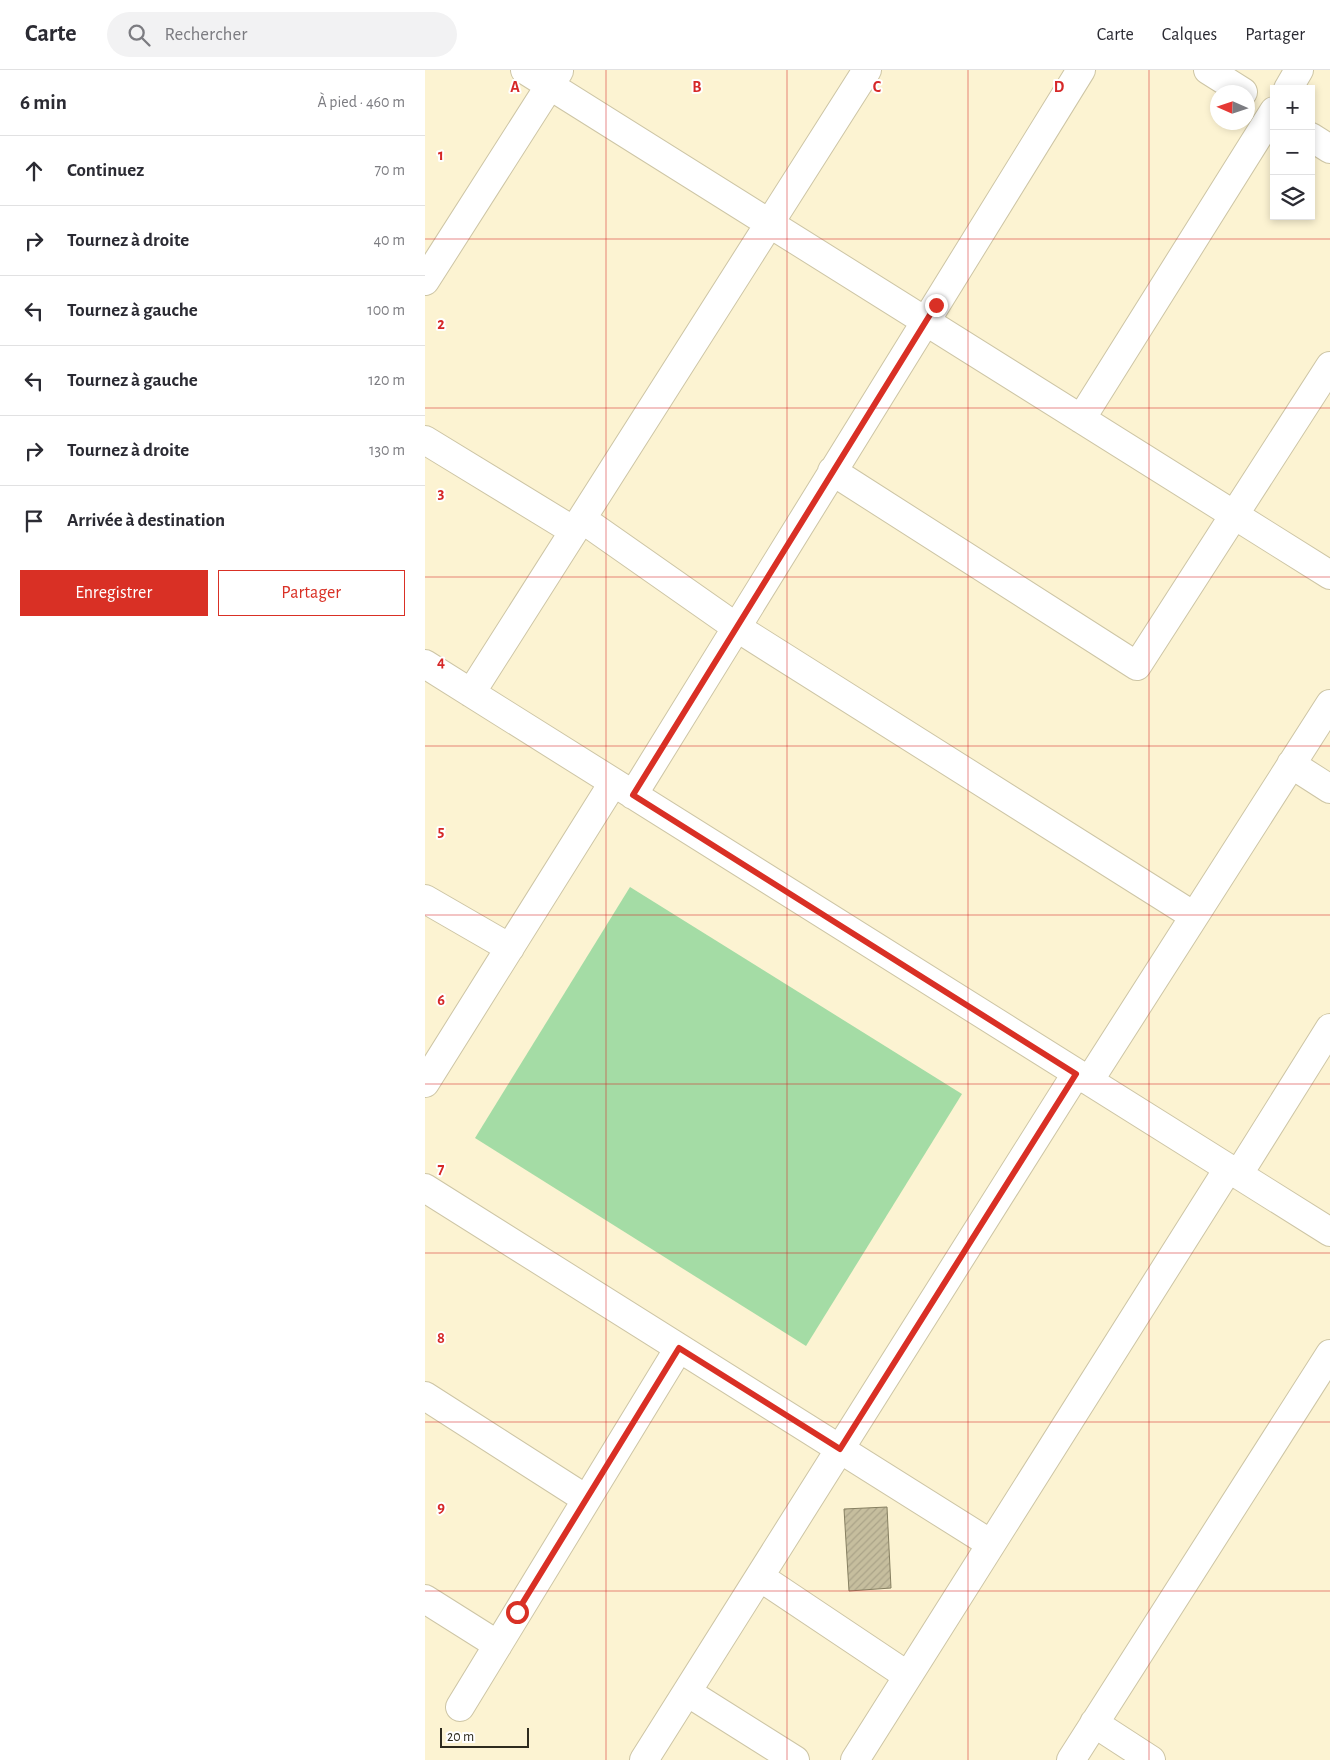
<!DOCTYPE html>
<html lang="fr">
<head>
<meta charset="utf-8">
<style>
  body { margin:0; font-family:"Alegreya Sans",sans-serif; background:#f2f2f3; color:#2b2b33 }
  .controls { position:absolute; right:15px; top:15px; display:grid; overflow:hidden; border-radius:0px; box-shadow:0 2px 8px #0003 }
  .controls button { width:45px; height:45px; display:grid; place-items:center; padding:0; border:0; border-bottom:1px solid #e1e1e2; background:#fff; color:#2b2b33; font:25px sans-serif }
  .compass { position:absolute; left:785px; top:15px; width:45px; height:45px; border-radius:50%; background:#fff; box-shadow:0 2px 8px #0003; rotate:273deg }
  .scale { position:absolute; left:15px; bottom:12px; width:89px; box-sizing:border-box; padding-left:5px; border:2px solid #2e2b1e; border-top:0; font-size:14px; line-height:18px; white-space:nowrap; color:#2e2b1e; -webkit-text-stroke:4px #fff; paint-order:stroke }
  .stop { position:absolute; width:15px; height:15px; margin:-11px; border:4px solid #d93025; border-radius:50%; background:#fff }
  .stop.end { background:#d93025; border-color:#fff; box-shadow:0 1px 5px #0008 }
  .list { margin:0; padding:0; list-style:none }
  h2 { display:flex; justify-content:space-between; align-items:center; height:65px; margin:0; padding:0 20px; font-size:21px }
  h2 small { font-size:16px; font-weight:400; color:#7c7c81 }
  .list li { display:grid; grid-template-columns:32px 1fr auto; gap:15px; align-items:center; box-sizing:border-box; height:70px; padding:0 20px; border-top:1px solid #e1e1e2 }
  .list b { display:block; font-size:19px; white-space:nowrap }
  .list em { font-size:16px; font-style:normal; color:#7c7c81 }
  .actions { display:flex; gap:10px; padding:15px 20px }
  .actions a { flex:1; padding:11px 0; border:1px solid #d93025; border-radius:0px; text-align:center; font-size:18px; color:#d93025 }
  .actions .main { background:#d93025; color:#fff }
  .icon { flex:none; width:28px; height:28px; fill:none; stroke:currentColor; stroke-width:2; stroke-linecap:round; stroke-linejoin:round }
  .map { position:relative; flex:none; width:905px; height:1690px; overflow:hidden }
  header { display:flex; align-items:center; gap:30px; box-sizing:border-box; height:70px; padding:0 25px; background:#fff; border-bottom:1px solid #e1e1e2 }
  header strong { font-size:24px }
  nav { display:flex; gap:28px; margin-inline-start:auto; font-size:18px }
  .search { width:350px; height:45px; background:#f2f2f3; display:flex; align-items:center; gap:12px; box-sizing:border-box; padding:0 18px; border-radius:28px; color:#7c7c81; font-size:19px }
  main { display:flex }
  aside { flex:1; background:#fff }
  .map>svg:first-child { display:block }
  .grass { fill:#a4dca5 }
  .building { fill:url(#building-hatch); stroke:#867f61 }
  .lines { fill:none; stroke-linecap:round; stroke-linejoin:round }
  .minor-casing { stroke:#cdc5a5; stroke-width:30 }
  .minor { stroke:#fff; stroke-width:28 }
  .route { stroke:#d93025; stroke-width:6 }
  .grid { fill:none; stroke:#d62828; stroke-width:1; stroke-opacity:0.55 }
  .grid-label { font-size:16px; text-anchor:middle; font-weight:bold; fill:#d62828; stroke:#fff; stroke-width:4; stroke-linejoin:round; paint-order:stroke }
</style>
</head>
<body>
<header>
<strong>Carte</strong>
<div class="search"><svg class="icon" aria-label="search" viewBox="0 0 24 24"><circle cx="10" cy="10" r="6"/><path d="M15 15l6 6"/></svg>Rechercher</div>
<nav><a>Carte</a><a>Calques</a><a>Partager</a></nav>
</header>
<main>
<aside>
<h2>6 min<small>À pied · 460 m</small></h2>
<ul class="list">
<li><svg class="icon" aria-label="ahead" viewBox="0 0 24 24"><path d="M12 20V5M6 11l6-6 6 6"/></svg><div><b>Continuez</b></div><em>70 m</em></li>
<li><svg class="icon" aria-label="right" viewBox="0 0 24 24"><path d="M7 20v-9h11M14 6l5 5-5 5"/></svg><div><b>Tournez à droite</b></div><em>40 m</em></li>
<li><svg class="icon" aria-label="left" viewBox="0 0 24 24"><path d="M17 20v-9H6M10 6l-5 5 5 5"/></svg><div><b>Tournez à gauche</b></div><em>100 m</em></li>
<li><svg class="icon" aria-label="left" viewBox="0 0 24 24"><path d="M17 20v-9H6M10 6l-5 5 5 5"/></svg><div><b>Tournez à gauche</b></div><em>120 m</em></li>
<li><svg class="icon" aria-label="right" viewBox="0 0 24 24"><path d="M7 20v-9h11M14 6l5 5-5 5"/></svg><div><b>Tournez à droite</b></div><em>130 m</em></li>
<li><svg class="icon" aria-label="arrive" viewBox="0 0 24 24"><path d="M6 21V4h12l-3 4 3 4H6"/></svg><div><b>Arrivée à destination</b></div></li>
</ul>
<div class="actions"><a class="main">Enregistrer</a><a>Partager</a></div>
</aside>
<div class="map">
<svg width="905" height="1690" viewBox="0 0 905 1690">
  <defs>
    <pattern id="building-hatch" width="6" height="6" patternUnits="userSpaceOnUse" patternTransform="scale(1.25)"><rect width="6" height="6" fill="#c6be9e"/><path d="M-1 1l2-2M0 6l6-6M5 7l2-2" fill="none" stroke="#aaa388"/></pattern>
  </defs>
  <rect width="100%" height="100%" fill="#fcf3d2"/>
  <path class="grass" d="M205,817L537,1024L381,1276L50,1068Z"/>
  <path class="building" d="M462,1437L466,1518L424,1521L419,1439Z"/>
  <g class="lines">
    <defs>
      <path id="minor" d="M100,0L905,505
        M783,0L818,22
        M863,19L874,0
        M886,67L905,79
        M0,211L134,1
        M656,349L849,41
        M0,370L149,461
        M407,401L712,596L905,296
        M157,449L311,557L769,846
        M0,594L905,1162
        M46,623L442,0
        M866,694L905,719
        M208,725L656,0
        M0,829L85,878
        M664,1011L905,634
        M0,1013L188,713
        M813,1105L905,958
        M0,1118L566,1474
        M0,1326L161,1429
        M335,1507L483,1606
        M0,1529L73,1575
        M262,1622L370,1690
        M35,1637L254,1278
        M669,1653L726,1690
        M219,1690L651,1004
        M430,1690L803,1099
        M646,1690L905,1284"/>
    </defs>
    <use href="#minor" class="minor-casing"/>
    <use href="#minor" class="minor"/>
  </g>
  <g class="lines">
    <path class="route" d="M92,1542L254,1278L415,1379L651,1004L208,725L511,235"/>
  </g>
  <path class="grid" d="M181,0V1690M362,0V1690M543,0V1690M724,0V1690M0,169H905M0,338H905M0,507H905M0,676H905M0,845H905M0,1014H905M0,1183H905M0,1352H905M0,1521H905"/>
  <g class="grid-label">
    <text x="90" y="22">A</text>
    <text x="272" y="22">B</text>
    <text x="452" y="22">C</text>
    <text x="634" y="22">D</text>
    <text x="16" y="90">1</text>
    <text x="16" y="259">2</text>
    <text x="16" y="428">3</text>
    <text x="16" y="597">4</text>
    <text x="16" y="766">5</text>
    <text x="16" y="935">6</text>
    <text x="16" y="1104">7</text>
    <text x="16" y="1273">8</text>
    <text x="16" y="1442">9</text>
  </g>
</svg>
<div class="controls">
<button>+</button>
<button>−</button>
<button><svg class="icon" aria-label="layers" viewBox="0 0 24 24"><path d="M12 4l9 5-9 5-9-5zM3 14l9 5 9-5"/></svg></button>
</div>
<svg class="compass" viewBox="-18 -18 36 36"><path d="M0-13l5 13h-10z" fill="#e53935"/><path d="M0 13l5-13h-10z" fill="#7c7c81"/></svg>
<div class="scale">20 m</div>
<div class="stop" style="left:92px;top:1542px"></div>
<div class="stop end" style="left:511px;top:235px"></div>
</div>
</main>
</body>
</html>
